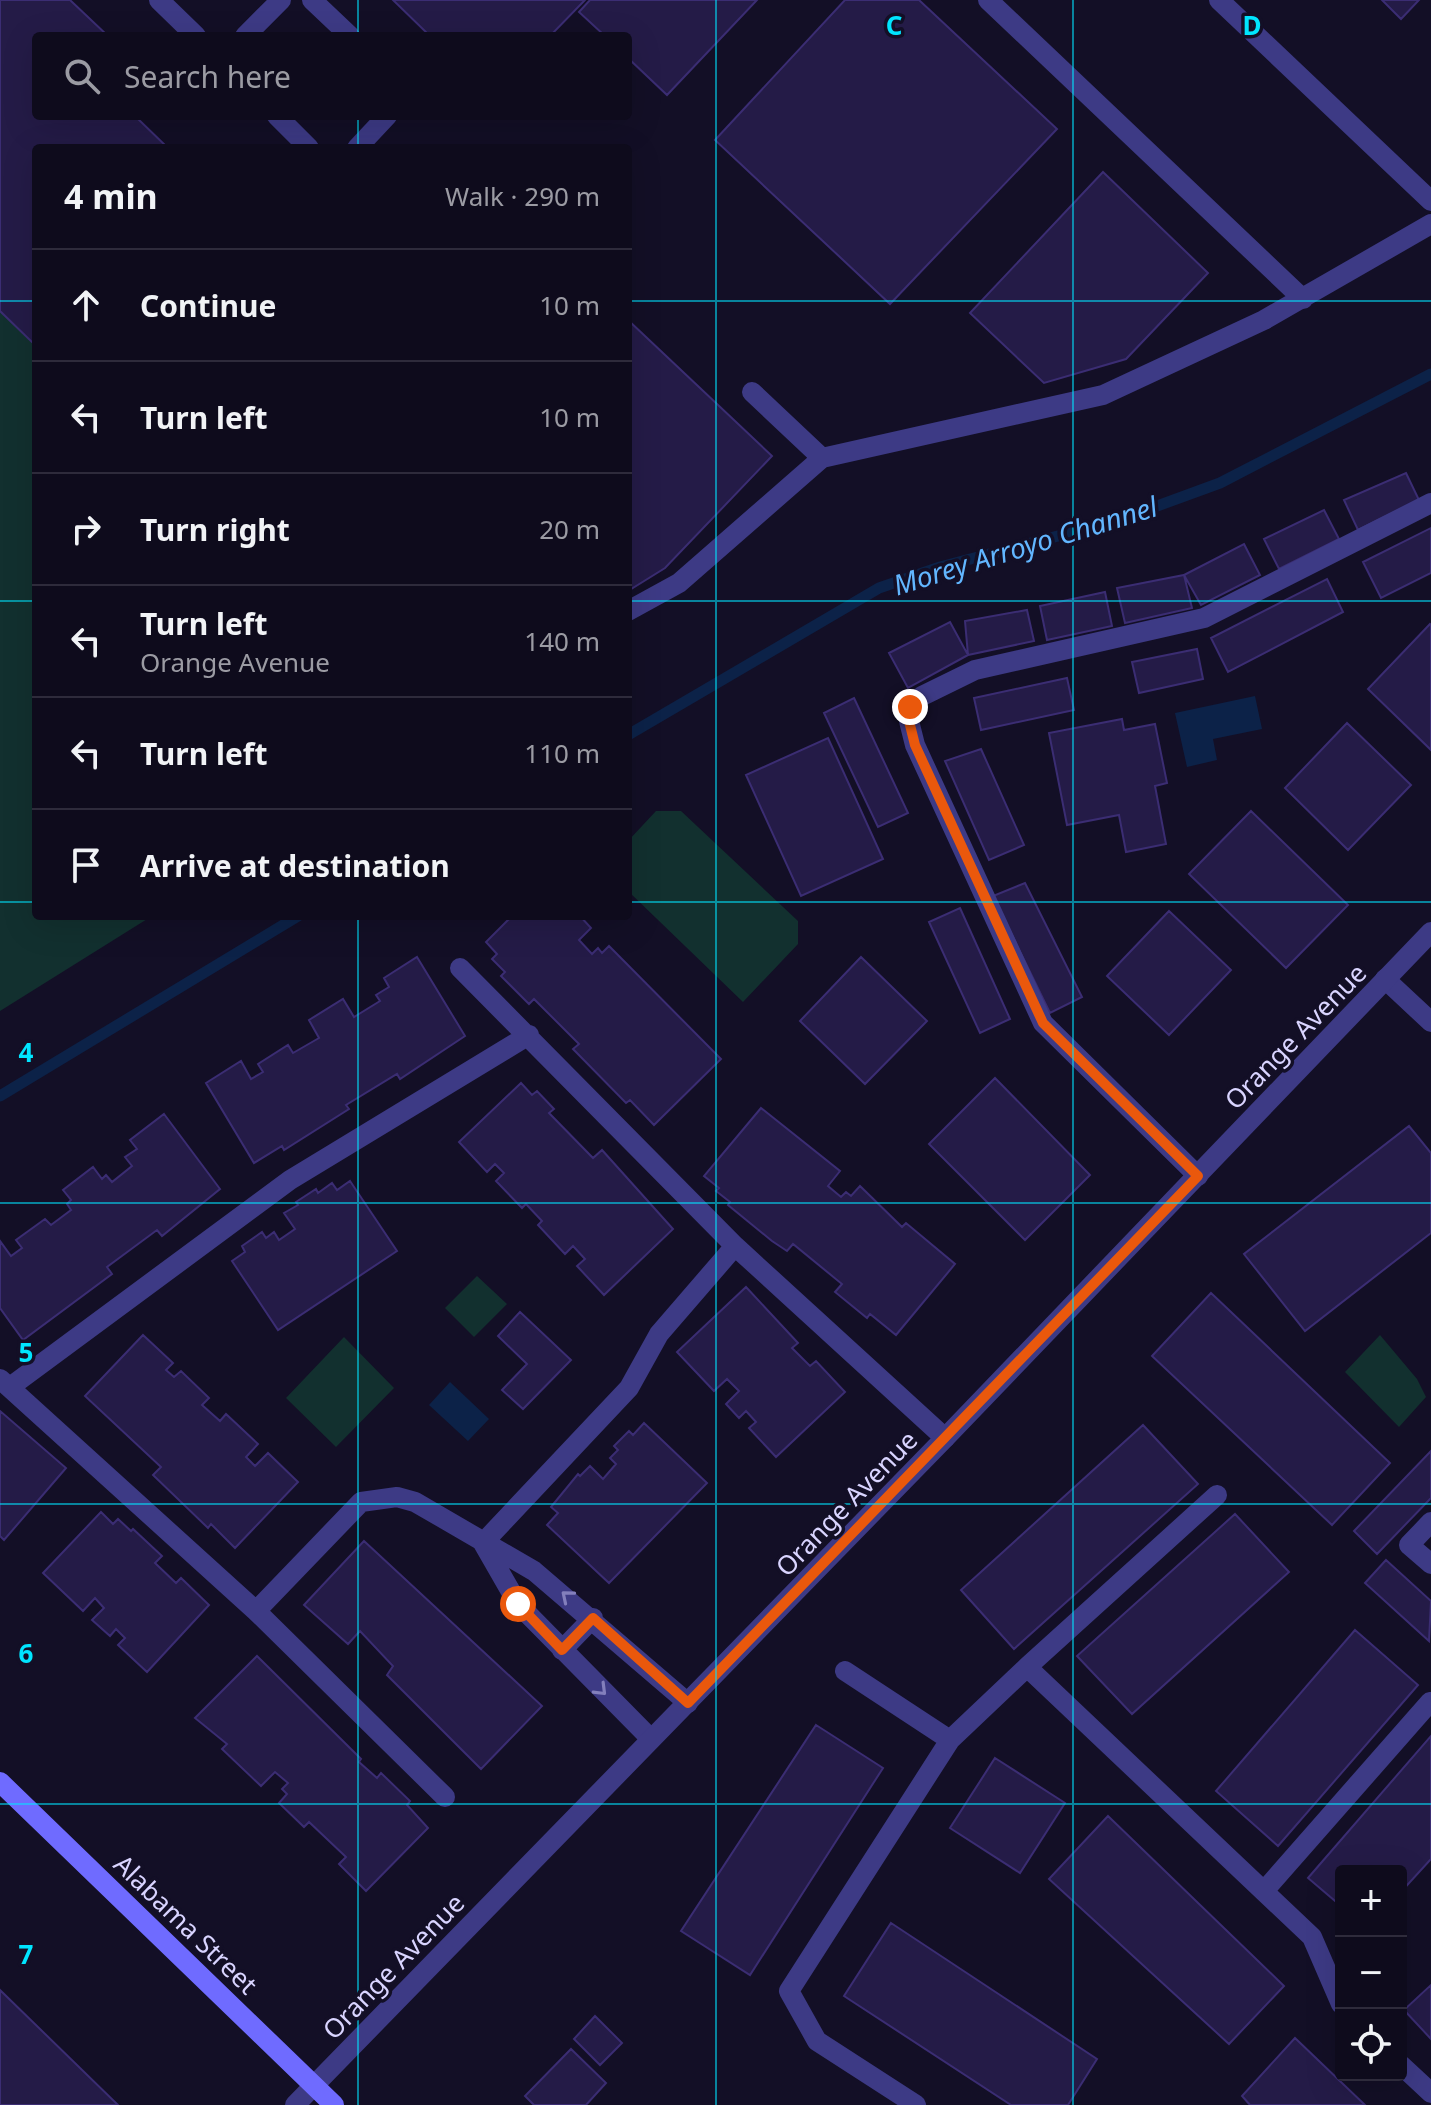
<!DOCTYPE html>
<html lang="en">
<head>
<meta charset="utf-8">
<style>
  body { margin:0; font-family:"Noto Sans",sans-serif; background:#1c1929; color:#f1f3f6 }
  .controls { position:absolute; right:24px; bottom:24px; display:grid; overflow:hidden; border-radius:8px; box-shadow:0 8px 32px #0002 }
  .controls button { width:72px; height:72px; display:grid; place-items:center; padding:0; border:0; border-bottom:2px solid #2e2b3b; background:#0e0b1c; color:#f1f3f6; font:40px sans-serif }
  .stop { position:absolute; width:24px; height:24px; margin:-18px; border:6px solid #ea580c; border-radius:50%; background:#fff }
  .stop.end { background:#ea580c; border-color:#fff; box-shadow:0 2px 8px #0008 }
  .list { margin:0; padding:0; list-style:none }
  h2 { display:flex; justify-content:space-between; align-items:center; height:104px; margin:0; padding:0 32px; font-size:34px }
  h2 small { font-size:26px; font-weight:400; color:#9b9ba3 }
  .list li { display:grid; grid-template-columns:52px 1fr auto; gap:24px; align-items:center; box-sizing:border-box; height:112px; padding:0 32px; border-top:2px solid #2e2b3b }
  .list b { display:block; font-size:30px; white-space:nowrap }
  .list p { margin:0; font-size:26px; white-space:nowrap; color:#9b9ba3 }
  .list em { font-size:26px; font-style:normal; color:#9b9ba3 }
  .icon { flex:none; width:44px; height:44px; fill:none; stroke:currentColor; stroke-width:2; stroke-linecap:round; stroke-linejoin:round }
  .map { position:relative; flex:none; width:1431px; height:2105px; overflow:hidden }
  .search { position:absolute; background:#0e0b1c; box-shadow:0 8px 32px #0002; left:32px; top:32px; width:600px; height:88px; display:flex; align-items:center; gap:20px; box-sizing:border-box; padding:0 28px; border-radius:8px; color:#9b9ba3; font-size:30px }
  .panel { position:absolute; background:#0e0b1c; box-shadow:0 8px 32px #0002; left:32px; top:144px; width:600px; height:776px; border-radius:8px }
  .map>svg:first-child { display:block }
  .green { fill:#12302f }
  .water { fill:#0c2248 }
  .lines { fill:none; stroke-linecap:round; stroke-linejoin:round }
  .stream { stroke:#0c2248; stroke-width:11 }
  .building { fill:#241b47; stroke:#3b2d73; stroke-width:2 }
  .service { stroke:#3d3a85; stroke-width:20 }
  .minor { stroke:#3d3a85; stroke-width:20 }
  .tertiary { stroke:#3d3a85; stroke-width:20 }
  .secondary { stroke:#6f6bff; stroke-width:20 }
  .oneway { stroke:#837fbc }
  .route { stroke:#ea580c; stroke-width:10 }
  .grid { fill:none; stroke:#00e5ff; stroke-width:2; stroke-opacity:0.55 }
  .labels { text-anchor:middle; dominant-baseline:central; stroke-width:7; stroke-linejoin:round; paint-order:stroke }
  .street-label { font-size:26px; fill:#d9d4ff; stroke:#130f26 }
  .water-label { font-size:28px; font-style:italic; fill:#62b6ff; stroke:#130f26 }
  .grid-label { font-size:26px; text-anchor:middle; font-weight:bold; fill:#00e5ff; stroke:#130f26; stroke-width:7; stroke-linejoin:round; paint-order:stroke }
</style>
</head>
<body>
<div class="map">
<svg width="1431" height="2105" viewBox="0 0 1431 2105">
  <rect width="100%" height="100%" fill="#130f26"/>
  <path class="green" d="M0,311L36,346V916H152L0,1011Z
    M656,811H681L798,921V944L743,1002L628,891V841Z
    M477,1276L507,1304L474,1337L445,1308Z
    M1380,1335L1417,1379L1426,1397L1399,1427L1345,1372Z
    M344,1337L394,1388L336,1447L286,1398Z"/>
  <path class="water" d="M1255,696L1262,729L1213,739L1217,760L1187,767L1175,713Z
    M450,1382L489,1419L468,1441L429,1405Z"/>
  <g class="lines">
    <path class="stream" d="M628,735L879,588L940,567L1119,520L1220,483L1431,374
      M0,1096L298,916"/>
  </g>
  <path class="building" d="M0,0H70L108,36H36V116H135L168,148H36V346L0,311Z
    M393,0H585L550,36H430Z
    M590,0H757L667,95L628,58V36H605L579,12Z
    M845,0H919L1057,129L890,304L715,140Z
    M1382,0H1419L1401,19Z
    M1103,172L1208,273L1126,359L1044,383L970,313Z
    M628,320L772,456L665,568L628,591Z
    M1406,473L1419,500L1358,530L1344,500Z
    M1324,510L1339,539L1279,569L1264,539Z
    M1431,528V573L1381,598L1363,562Z
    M1244,544L1260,575L1201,605L1184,575Z
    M1184,575L1192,608L1125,623L1117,588Z
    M1327,579L1343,612L1228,672L1211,638Z
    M1105,592L1112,626L1047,640L1040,606Z
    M1027,610L1034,641L968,655L965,621Z
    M950,622L968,655L908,688L889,653Z
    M1430,624L1431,625V750L1368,689Z
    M1197,649L1203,679L1139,693L1132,662Z
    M1067,678L1074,710L981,730L974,698Z
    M854,698L908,813L878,827L824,713Z
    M1122,719L1124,730L1155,724L1167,783L1155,786L1166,844L1126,852L1119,815L1067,825L1049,733Z
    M1347,723L1411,785L1348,850L1285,788Z
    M828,738L883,859L801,896L746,775Z
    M981,749L1024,845L989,860L945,761Z
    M1251,811L1348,905L1286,968L1189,874Z
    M1025,883L1082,997L1050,1013L993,896Z
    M960,908L1010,1019L980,1033L929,922Z
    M1169,911L1231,970L1169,1035L1107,976Z
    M512,916H580L591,928L579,940L592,954L598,948L602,953L609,946L721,1059L654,1125L630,1100L626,1103L573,1049L579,1044L534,999L529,1004L501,976L505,972L492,959L497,954L486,942Z
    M417,957L465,1036L400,1079L397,1074L346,1105L349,1109L284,1150L282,1146L254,1163L206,1083L241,1061L251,1079L263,1072L258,1064L288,1045L293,1053L319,1038L309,1020L343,999L354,1017L380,1001L376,995L389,987L384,978Z
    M861,957L927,1021L865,1084L800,1021Z
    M995,1078L1090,1175L1025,1240L929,1144Z
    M521,1083L532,1095L537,1091L554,1109L549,1113L593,1158L602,1150L673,1229L604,1295L577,1266L585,1259L573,1246L565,1254L538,1225L542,1221L526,1204L522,1208L496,1181L504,1173L495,1164L487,1172L459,1142Z
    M761,1108L840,1171L828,1186L841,1197L846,1192L851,1196L860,1186L902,1227L906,1223L955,1264L896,1335L870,1314L867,1318L835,1292L842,1284L793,1244L787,1251L772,1241L728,1205L730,1202L716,1191L719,1188L704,1176Z
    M164,1114L220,1189L162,1236L157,1230L107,1267L112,1274L23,1340L0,1308V1241L11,1256L22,1248L16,1240L45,1219L51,1225L71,1210L67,1204L71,1200L63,1190L93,1167L102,1179L106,1175L112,1182L132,1166L125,1157L137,1149L130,1140Z
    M1409,1126L1431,1153V1233L1305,1331L1244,1254Z
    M350,1181L397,1251L278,1330L232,1261L245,1252L242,1246L262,1232L266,1238L274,1232L279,1240L295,1229L284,1213L298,1205L296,1202L316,1189L318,1193L332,1183L337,1190Z
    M746,1287L798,1343L792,1348L810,1366L816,1361L845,1392L776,1457L749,1428L756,1422L746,1411L739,1418L726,1404L739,1391L727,1379L714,1391L677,1352Z
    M1211,1293L1390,1463L1332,1525L1152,1356Z
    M520,1312L571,1360L523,1409L502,1390L527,1364L498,1336Z
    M143,1335L173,1363L166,1370L174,1377L181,1371L209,1398L202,1405L220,1421L226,1414L258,1444L246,1457L255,1466L268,1453L298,1482L235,1548L211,1524L208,1528L153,1475L161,1467L85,1396Z
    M0,1411L66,1468L4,1540L0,1536Z
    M644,1423L707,1483L609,1583L547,1525L558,1513L551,1507L578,1474L580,1476L590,1466L603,1479L616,1464L610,1458L618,1450L614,1446L629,1431L633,1435Z
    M1143,1425L1198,1484L1014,1649L961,1590Z
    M1431,1451V1498L1377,1554L1354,1531Z
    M101,1512L113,1524L118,1519L131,1531L133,1529L162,1556L155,1563L176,1583L181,1578L209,1605L147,1672L118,1645L125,1638L116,1629L110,1636L92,1620L104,1608L95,1598L83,1611L43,1573Z
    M1235,1514L1289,1572L1132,1714L1077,1656Z
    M364,1541L542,1706L481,1769L387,1675L393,1666L360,1631L348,1644L304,1605Z
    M1386,1560L1431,1601L1429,1641L1365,1583Z
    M1355,1630L1418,1685L1278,1846L1216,1791Z
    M257,1656L361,1759L359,1762L377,1778L381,1773L410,1801L407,1805L428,1828L366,1891L339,1864L346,1857L309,1822L304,1827L279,1803L287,1794L282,1789L288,1783L275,1772L261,1786L222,1749L227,1744L195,1718Z
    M816,1725L883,1768L750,1975L681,1931Z
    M1431,1736V1859L1401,1892V1871H1341V1906L1308,1878Z
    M995,1758L1065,1803L1020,1873L950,1828Z
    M1108,1816L1284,1986L1229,2044L1049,1879Z
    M891,1923L1097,2059L1068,2105H1011L844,1996Z
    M1431,1985V2039L1404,2010Z
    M0,1990L118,2105H0Z
    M595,2016L622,2043L600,2065L574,2039Z
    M1295,2038L1365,2105H1250L1242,2096Z
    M571,2049L606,2083L586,2105H534L525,2096Z"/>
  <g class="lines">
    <path class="service" d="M159,0L196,36
      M312,0L350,36
      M988,0L1303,299
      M245,36L281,0
      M277,116L309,148
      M357,148L387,116
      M752,392L822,458L1103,395L1264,320L1431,224
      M628,611L679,583L822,458
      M460,968L735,1246L945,1438
      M1385,979L1431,1022
      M1198,1176L1043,1023L915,745L909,721L910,707L922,696L975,670L1204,618L1431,503
      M0,1379L256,1611L445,1797
      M10,1387L290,1180L529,1035
      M1431,1522L1409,1545L1431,1564
      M483,1543L629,1388L659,1334L735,1246
      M483,1543L518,1604L651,1739
      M256,1611L361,1502L397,1497L415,1502L534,1571L688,1703
      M562,1650L593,1618
      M1027,1667L1217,1495
      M845,1671L950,1740
      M1264,1891L1430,1702
      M1401,2065L1431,2093
      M916,2105L817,2041L789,1991L950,1740L1027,1667L1312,1937L1341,2004"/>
    <path class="minor" d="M1219,0L1431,201"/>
    <path class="tertiary" d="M295,2105L945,1438L1431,932"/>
    <path class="secondary" d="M0,1782L334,2105"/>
  </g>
  <defs><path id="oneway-chevron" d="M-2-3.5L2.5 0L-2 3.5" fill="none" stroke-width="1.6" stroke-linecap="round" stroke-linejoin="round" transform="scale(2)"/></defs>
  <g class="oneway">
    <use href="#oneway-chevron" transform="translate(567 1596) rotate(-140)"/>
    <use href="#oneway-chevron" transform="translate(601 1690) rotate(45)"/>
  </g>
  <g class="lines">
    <path class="route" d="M518,1604L562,1650L593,1618L688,1703L1198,1176L1043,1023L915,745L909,721L910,707"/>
  </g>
  <path class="grid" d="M358,0V36M716,0V2105M1073,0V2105M358,116V148M0,301H36M628,301H1431M0,601H36M628,601H1431M0,902H36M628,902H1431M358,916V2105M0,1203H1431M0,1504H1431M0,1804H1431"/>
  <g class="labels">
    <g class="street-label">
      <text transform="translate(1295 1036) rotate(-46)">Orange Avenue</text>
      <text transform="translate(846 1503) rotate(-46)">Orange Avenue</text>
      <text transform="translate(186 1924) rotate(44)">Alabama Street</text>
      <text transform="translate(393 1966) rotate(-46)">Orange Avenue</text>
    </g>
    <g class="water-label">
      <text transform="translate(1025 545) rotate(-17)">Morey Arroyo Channel</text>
    </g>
  </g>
  <g class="grid-label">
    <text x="894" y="35">C</text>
    <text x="1252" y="35">D</text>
    <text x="26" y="1062">4</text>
    <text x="26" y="1362">5</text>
    <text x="26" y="1663">6</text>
    <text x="26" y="1964">7</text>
  </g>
</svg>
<div class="controls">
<button>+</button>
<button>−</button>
<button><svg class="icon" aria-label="locate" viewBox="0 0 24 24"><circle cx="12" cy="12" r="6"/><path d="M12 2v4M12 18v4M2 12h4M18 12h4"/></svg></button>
</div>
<div class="stop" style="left:518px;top:1604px"></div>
<div class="stop end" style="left:910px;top:707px"></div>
<div class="search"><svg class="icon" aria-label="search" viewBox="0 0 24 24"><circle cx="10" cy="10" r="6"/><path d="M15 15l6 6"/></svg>Search here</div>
<section class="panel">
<h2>4 min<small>Walk · 290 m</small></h2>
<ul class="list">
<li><svg class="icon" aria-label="ahead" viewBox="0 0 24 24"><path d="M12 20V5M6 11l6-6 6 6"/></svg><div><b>Continue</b></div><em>10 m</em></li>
<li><svg class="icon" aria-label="left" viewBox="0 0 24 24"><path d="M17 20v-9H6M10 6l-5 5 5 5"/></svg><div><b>Turn left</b></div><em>10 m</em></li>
<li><svg class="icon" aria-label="right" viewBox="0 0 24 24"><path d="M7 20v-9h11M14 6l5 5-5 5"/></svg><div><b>Turn right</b></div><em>20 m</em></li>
<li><svg class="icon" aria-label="left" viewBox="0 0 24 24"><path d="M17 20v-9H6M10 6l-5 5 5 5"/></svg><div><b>Turn left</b><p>Orange Avenue</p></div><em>140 m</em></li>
<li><svg class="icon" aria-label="left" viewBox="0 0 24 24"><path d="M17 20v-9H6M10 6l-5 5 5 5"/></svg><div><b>Turn left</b></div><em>110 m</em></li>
<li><svg class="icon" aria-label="arrive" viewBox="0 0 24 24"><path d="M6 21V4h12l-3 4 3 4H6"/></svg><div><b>Arrive at destination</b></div></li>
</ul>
</section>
</div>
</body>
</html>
